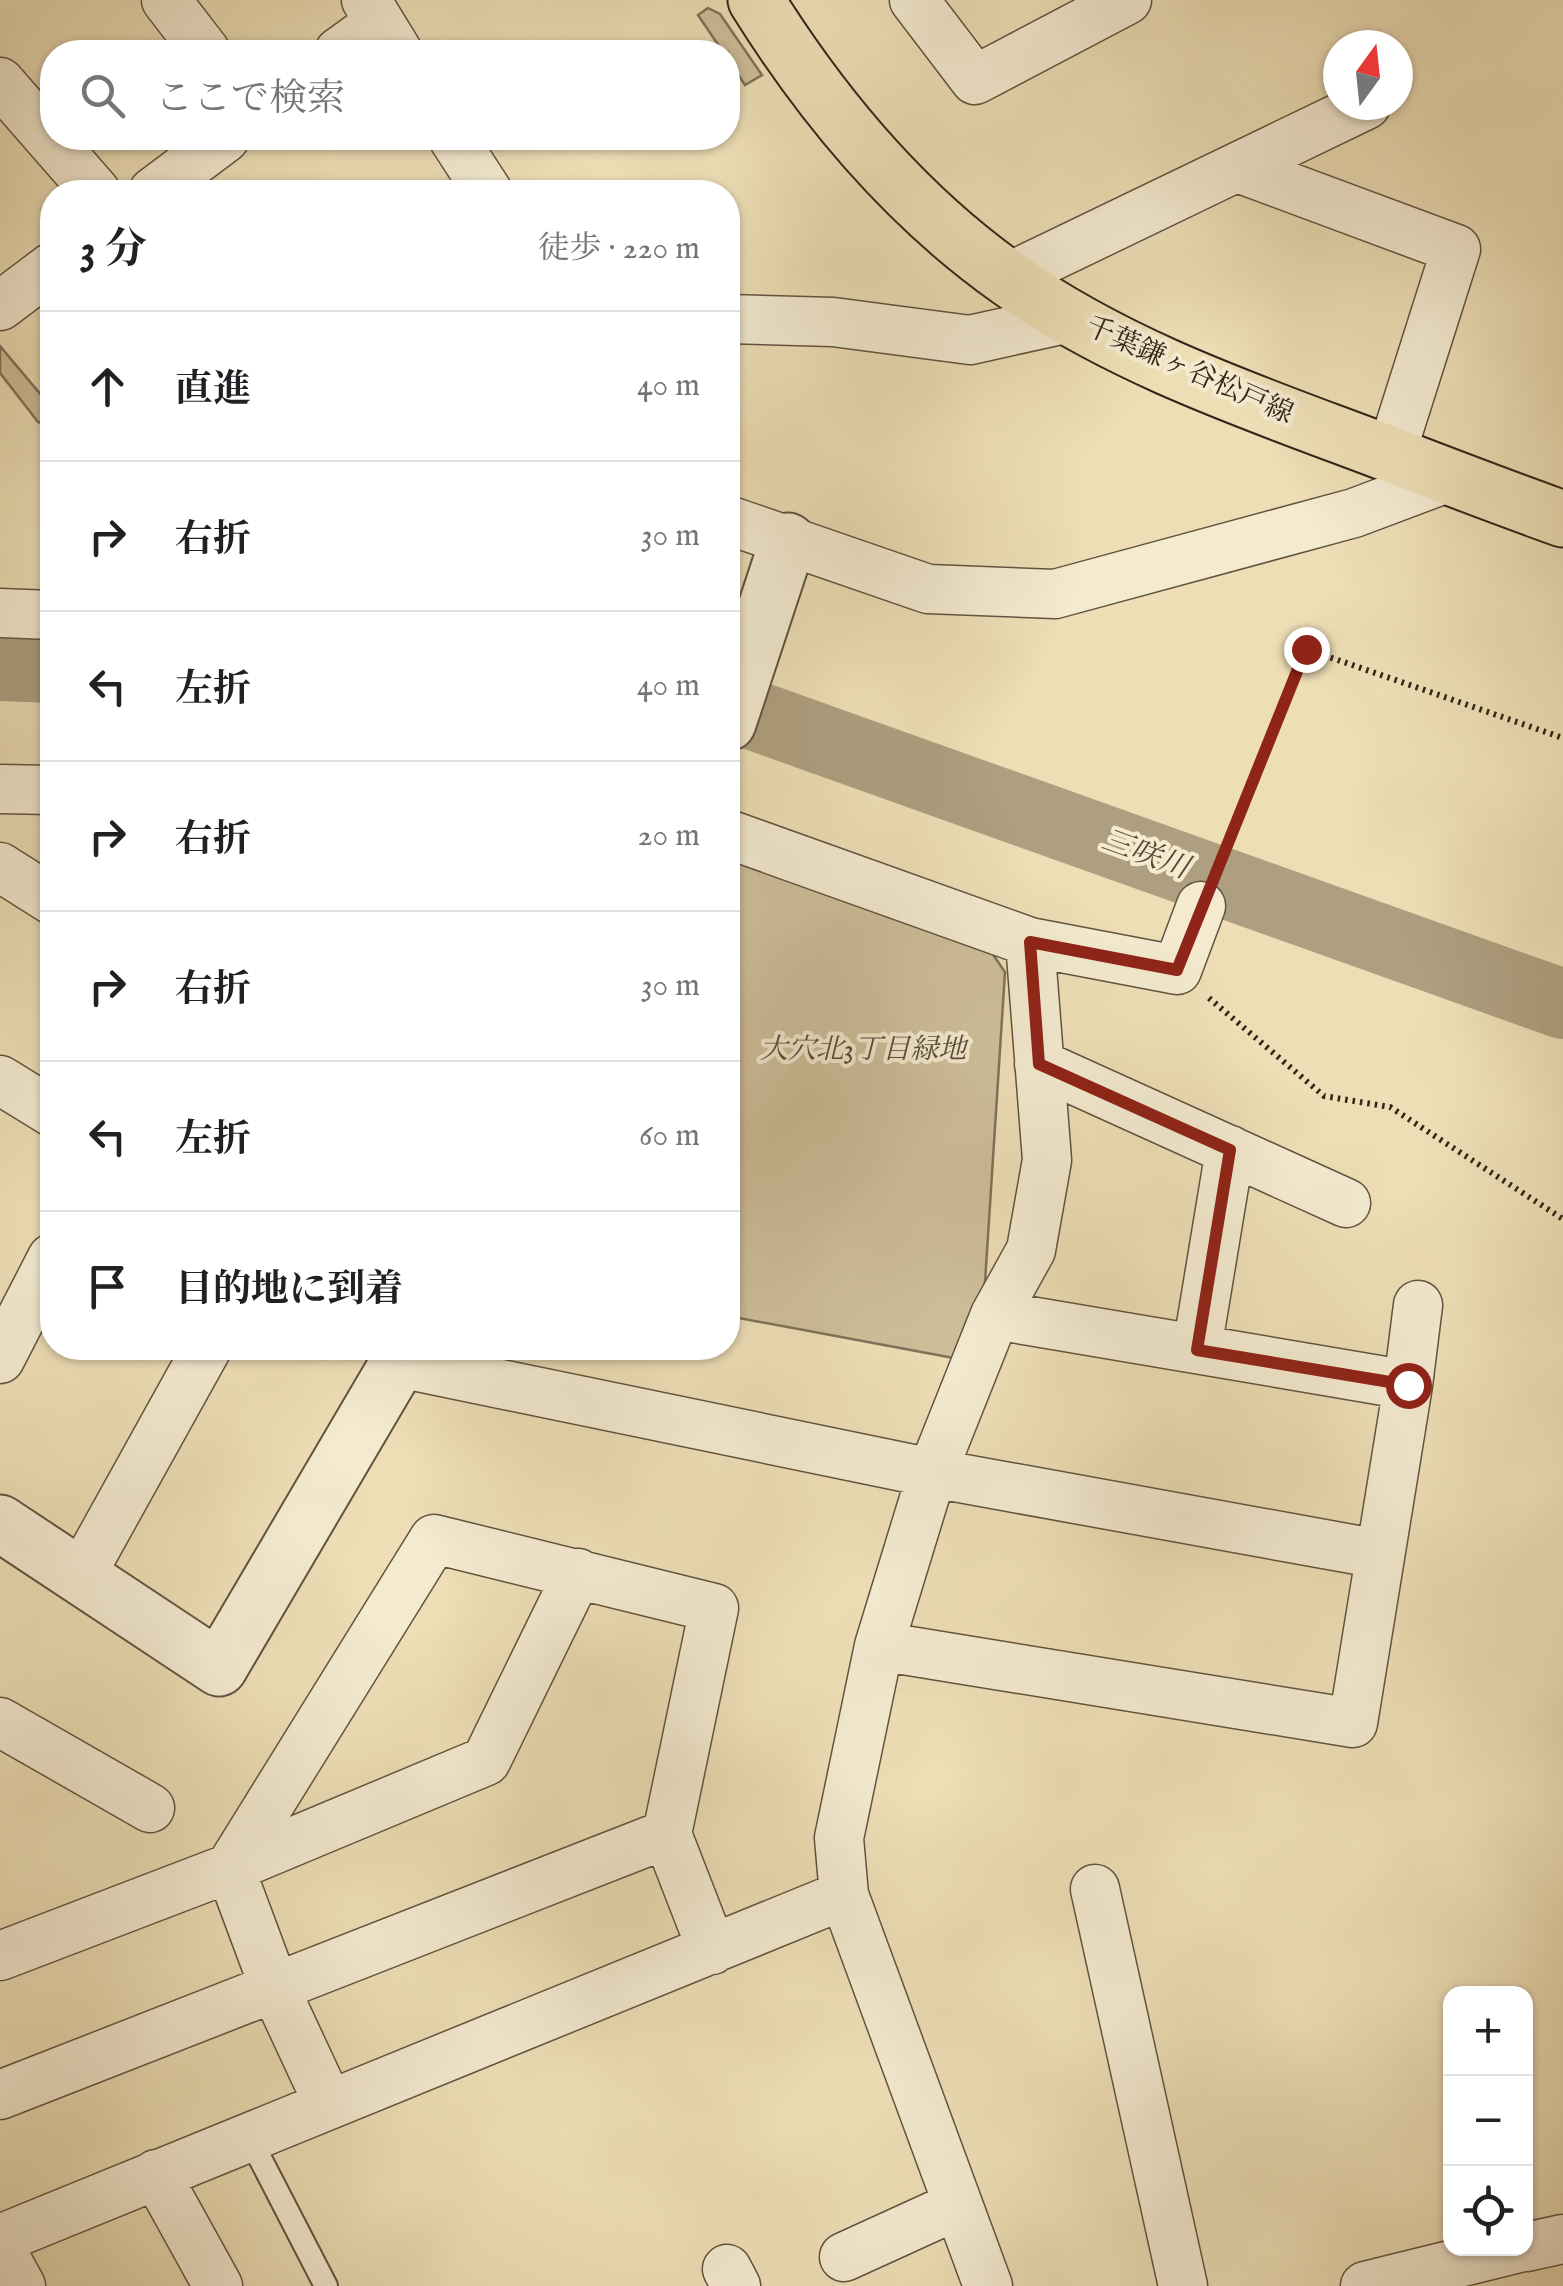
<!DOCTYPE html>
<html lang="ja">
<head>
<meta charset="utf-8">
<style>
  body { margin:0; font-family:"IM FELL English","Noto Serif JP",serif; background:#f6f6f6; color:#202124 }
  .controls { position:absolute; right:30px; bottom:30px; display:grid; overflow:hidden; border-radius:20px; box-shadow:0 2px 8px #0004 }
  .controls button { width:90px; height:90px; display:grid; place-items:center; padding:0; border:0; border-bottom:2px solid #e0e0e0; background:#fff; color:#202124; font:50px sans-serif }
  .compass { position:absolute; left:1323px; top:30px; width:90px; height:90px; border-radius:50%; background:#fff; box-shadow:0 2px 8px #0004; rotate:15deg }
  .stop { position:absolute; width:30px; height:30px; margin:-22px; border:8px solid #8f2418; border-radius:50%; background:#fff }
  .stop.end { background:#8f2418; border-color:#fff; box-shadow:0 2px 10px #0008 }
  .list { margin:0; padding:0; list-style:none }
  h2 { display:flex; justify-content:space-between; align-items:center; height:130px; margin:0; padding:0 40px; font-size:42px }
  h2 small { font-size:32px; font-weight:400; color:#757577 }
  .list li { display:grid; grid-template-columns:65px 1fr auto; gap:30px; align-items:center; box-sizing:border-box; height:150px; padding:0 40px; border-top:2px solid #e0e0e0 }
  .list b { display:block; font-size:38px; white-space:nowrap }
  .list em { font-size:32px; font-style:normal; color:#757577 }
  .icon { flex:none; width:55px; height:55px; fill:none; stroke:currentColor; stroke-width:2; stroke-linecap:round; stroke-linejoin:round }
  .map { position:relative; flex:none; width:1563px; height:2286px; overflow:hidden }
  .search { position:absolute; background:#fff; box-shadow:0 2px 8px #0004; left:40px; top:40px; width:700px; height:110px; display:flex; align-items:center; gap:25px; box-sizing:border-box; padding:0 35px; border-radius:40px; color:#757577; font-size:38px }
  .panel { position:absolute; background:#fff; box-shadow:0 2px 8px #0004; left:40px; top:180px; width:700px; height:1180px; border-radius:40px }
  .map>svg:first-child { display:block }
  .green { fill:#cebf9b; stroke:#81725a; stroke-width:2.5 }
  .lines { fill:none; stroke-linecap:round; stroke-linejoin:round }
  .river { stroke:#ae9f80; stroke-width:70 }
  .service-casing { stroke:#625340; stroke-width:26 }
  .minor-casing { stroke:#625340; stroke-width:51 }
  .tertiary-casing { stroke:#625340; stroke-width:59 }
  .primary-casing { stroke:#342518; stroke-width:59 }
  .path { stroke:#342518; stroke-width:6; stroke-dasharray:2.5 5; stroke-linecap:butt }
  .service { stroke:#f3ead0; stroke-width:22 }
  .minor { stroke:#f3ead0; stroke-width:48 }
  .tertiary { stroke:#f3ead0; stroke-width:55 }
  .primary { stroke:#eddeb6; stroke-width:55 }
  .route { stroke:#8f2418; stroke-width:12 }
  .labels { text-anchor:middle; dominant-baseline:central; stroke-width:8; stroke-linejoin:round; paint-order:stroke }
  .street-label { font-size:28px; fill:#342518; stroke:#f3ead0 }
  .park-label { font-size:28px; font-style:italic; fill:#5a4c39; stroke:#f3ead0 }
  .water-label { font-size:30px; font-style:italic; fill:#594a37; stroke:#f3ead0 }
</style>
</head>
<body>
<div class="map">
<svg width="1563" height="2286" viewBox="0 0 1563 2286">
  <rect width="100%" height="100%" fill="#eddeb6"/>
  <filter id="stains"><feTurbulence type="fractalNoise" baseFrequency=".002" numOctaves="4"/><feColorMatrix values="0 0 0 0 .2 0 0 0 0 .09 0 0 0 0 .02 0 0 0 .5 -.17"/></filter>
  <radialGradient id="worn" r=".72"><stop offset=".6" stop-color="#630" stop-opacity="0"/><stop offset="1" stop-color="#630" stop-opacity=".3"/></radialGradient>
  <path class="green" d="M708,8L720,14L762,75L745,85L728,59V52H723L698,15Z
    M0,346L47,402L52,398V427L38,422L0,373Z
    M728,855L990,950L1005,972L984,1298L959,1359L728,1316Z"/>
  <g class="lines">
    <path class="river" d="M0,666L52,668
      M728,706L1563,1004"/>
    <defs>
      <path id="service" d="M248,2135L326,2286"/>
      <path id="minor" d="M166,0L206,52
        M366,0L398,52
        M914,0L975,80L1127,0
        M339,52L379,23
        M0,82L96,192
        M453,138L488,192
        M1238,168L1456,249L1391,454
        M153,192L225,138
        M1007,278L1366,105
        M0,306L52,267
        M728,319L833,322L970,340L1069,318
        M728,520L928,589L1055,594L1354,513L1447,478
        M0,613L52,615
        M0,789L52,790
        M728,834L1030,942L1177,970L1201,906
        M0,867L52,900
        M1039,1064L1346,1203
        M0,1080L52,1112
        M1197,1349L1230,1150
        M0,1359L52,1258
        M399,1363L932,1473L1379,1554
        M1408,1385L1418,1305
        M81,1575L207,1348
        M879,1646L1353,1723L1408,1385L995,1315
        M0,1722L150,1808
        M1095,1889L1183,2286
        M0,1956L230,1868L486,1761L578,1573
        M0,2095L667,1834
        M329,2105L275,1989L230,1868L434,1539L714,1608L667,1834L712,1950
        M156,2174L218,2286
        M0,2239L844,1895
        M1526,2247L1563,2239
        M0,2248L21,2286
        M844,2257L958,2205
        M727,2269L736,2286
        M988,2286L844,1895L839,1838L879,1646L932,1473L995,1315L1031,1250L1047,1160L1030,942
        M1365,2286L1519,2248"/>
      <path id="tertiary" d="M728,723L788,541
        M0,1523L219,1668L407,1348"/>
      <path id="primary" d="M756,0C822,106 906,206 1009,279C1108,349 1223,392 1336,434C1412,462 1487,492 1563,519"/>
    </defs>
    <use href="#service" class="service-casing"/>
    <use href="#minor" class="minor-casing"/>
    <use href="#tertiary" class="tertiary-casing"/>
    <use href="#primary" class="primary-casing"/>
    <path class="path" d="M1217,868L1306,649L1563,738
      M1209,998L1324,1096L1390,1107L1563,1219"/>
    <use href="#service" class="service"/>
    <use href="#minor" class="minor"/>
    <use href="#tertiary" class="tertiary"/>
    <use href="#primary" class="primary"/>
  </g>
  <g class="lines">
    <path class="route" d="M1306,649L1177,970L1030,942L1039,1064L1230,1150L1197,1350L1408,1385"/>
  </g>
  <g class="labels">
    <g class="street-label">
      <text transform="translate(1189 371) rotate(24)">千葉鎌ヶ谷松戸線</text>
    </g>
    <g class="park-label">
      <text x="863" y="1050">大穴北3丁目緑地</text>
    </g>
    <g class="water-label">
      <text transform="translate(1145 855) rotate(20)">三咲川</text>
    </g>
  </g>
  <rect width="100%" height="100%" filter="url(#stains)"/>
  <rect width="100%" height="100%" fill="url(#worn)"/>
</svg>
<div class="controls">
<button>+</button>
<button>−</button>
<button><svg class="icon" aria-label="locate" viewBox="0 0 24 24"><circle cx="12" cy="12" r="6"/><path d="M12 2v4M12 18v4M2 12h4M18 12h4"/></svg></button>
</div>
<svg class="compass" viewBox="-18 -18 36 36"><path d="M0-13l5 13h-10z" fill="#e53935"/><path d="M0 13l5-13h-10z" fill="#757577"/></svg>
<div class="stop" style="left:1408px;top:1385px"></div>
<div class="stop end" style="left:1306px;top:649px"></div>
<div class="search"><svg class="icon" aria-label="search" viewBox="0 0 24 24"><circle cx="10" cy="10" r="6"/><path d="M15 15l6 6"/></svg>ここで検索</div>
<section class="panel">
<h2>3 分<small>徒歩 · 220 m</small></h2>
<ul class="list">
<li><svg class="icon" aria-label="ahead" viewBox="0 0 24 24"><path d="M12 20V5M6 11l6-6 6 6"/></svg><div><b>直進</b></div><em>40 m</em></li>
<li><svg class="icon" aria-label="right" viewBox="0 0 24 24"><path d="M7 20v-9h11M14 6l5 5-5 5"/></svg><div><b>右折</b></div><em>30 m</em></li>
<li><svg class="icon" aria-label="left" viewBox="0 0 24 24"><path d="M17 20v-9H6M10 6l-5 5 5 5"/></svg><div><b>左折</b></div><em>40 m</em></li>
<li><svg class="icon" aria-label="right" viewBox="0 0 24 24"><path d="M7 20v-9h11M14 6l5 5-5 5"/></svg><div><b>右折</b></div><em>20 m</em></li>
<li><svg class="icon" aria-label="right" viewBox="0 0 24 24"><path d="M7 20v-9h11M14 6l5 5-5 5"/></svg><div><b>右折</b></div><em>30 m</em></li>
<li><svg class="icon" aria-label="left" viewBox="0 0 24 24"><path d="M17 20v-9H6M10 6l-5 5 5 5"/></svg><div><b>左折</b></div><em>60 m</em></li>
<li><svg class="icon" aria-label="arrive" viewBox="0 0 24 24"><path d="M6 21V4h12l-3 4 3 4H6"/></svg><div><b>目的地に到着</b></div></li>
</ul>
</section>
</div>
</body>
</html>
